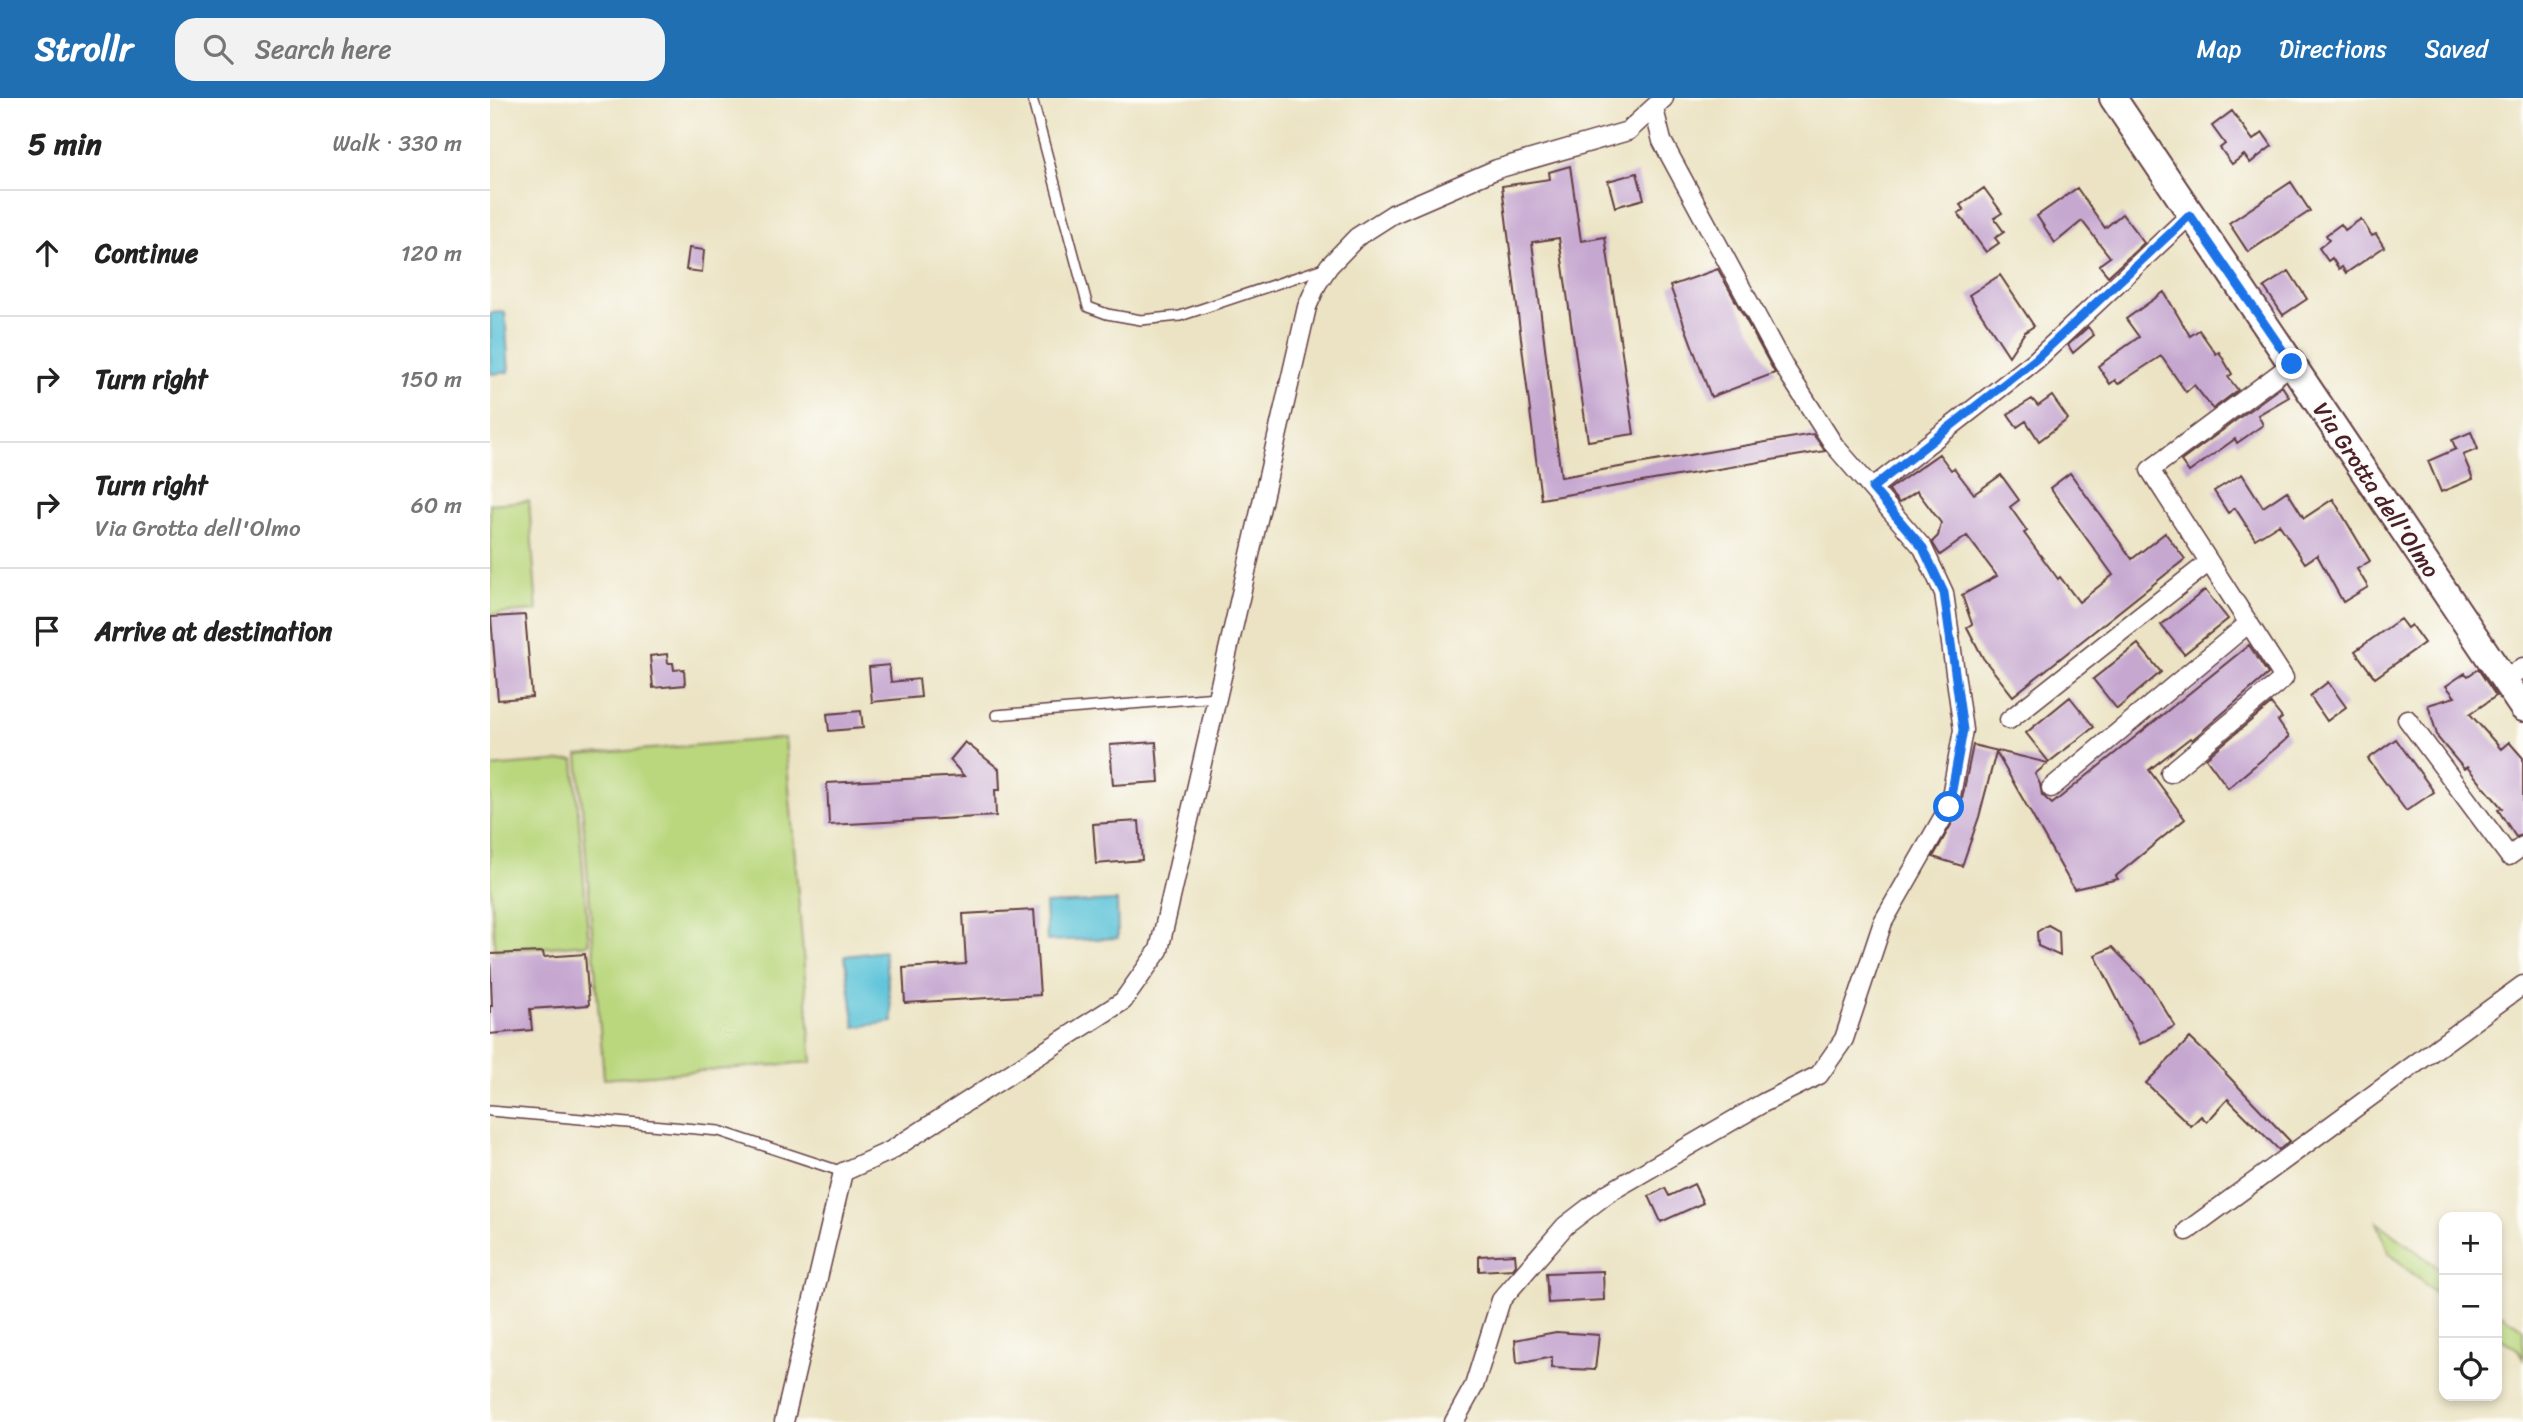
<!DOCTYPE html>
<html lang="en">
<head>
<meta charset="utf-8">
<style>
  body { margin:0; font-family:Sriracha,sans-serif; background:#f2f2f2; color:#222 }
  .controls { position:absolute; right:21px; bottom:21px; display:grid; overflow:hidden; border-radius:14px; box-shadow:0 4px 10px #0003 }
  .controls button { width:63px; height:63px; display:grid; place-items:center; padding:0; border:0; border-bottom:2px solid #e0e0e0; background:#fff; color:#222; font:35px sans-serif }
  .stop { position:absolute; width:21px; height:21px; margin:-16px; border:5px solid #1a73e8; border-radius:50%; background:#fff }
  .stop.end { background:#1a73e8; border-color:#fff; box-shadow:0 2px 7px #0008 }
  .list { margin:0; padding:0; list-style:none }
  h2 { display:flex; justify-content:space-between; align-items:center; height:91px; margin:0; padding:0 28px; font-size:30px }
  h2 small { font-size:23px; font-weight:400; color:#767676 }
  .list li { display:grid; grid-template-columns:46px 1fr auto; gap:21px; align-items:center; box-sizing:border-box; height:126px; padding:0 28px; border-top:2px solid #e0e0e0 }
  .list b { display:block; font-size:26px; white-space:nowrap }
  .list p { margin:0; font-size:23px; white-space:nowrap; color:#767676 }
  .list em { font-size:23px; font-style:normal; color:#767676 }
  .icon { flex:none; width:38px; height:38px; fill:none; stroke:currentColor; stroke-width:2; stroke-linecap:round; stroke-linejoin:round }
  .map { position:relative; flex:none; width:2033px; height:1324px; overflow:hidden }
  header { display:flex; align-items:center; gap:42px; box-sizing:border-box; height:98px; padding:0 35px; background:#1f6fb2; color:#fff }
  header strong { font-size:33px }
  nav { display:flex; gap:38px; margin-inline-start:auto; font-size:24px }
  .search { width:490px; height:63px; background:#f2f2f2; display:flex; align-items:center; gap:18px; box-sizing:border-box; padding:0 24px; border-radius:21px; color:#767676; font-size:26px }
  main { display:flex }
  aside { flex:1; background:#fff }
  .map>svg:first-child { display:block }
  .green { fill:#bad77e; stroke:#827b54; stroke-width:2 }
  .water { fill:#5ac2d8; stroke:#527082; stroke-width:2 }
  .building { fill:#c6a7d0 }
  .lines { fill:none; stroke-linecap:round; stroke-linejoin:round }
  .lane-casing { stroke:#623c42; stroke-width:12 }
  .street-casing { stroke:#623c42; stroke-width:21 }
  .secondary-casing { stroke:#623c42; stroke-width:30 }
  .lane { stroke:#fff; stroke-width:9 }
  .street { stroke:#fff; stroke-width:18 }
  .secondary { stroke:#fff; stroke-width:26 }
  .route { stroke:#1a73e8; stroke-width:9 }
  .labels { text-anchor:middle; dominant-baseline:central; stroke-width:5; stroke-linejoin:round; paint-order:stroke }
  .street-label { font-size:23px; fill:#4a1f2b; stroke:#fdfcf7 }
</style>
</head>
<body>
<header>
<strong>Strollr</strong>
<div class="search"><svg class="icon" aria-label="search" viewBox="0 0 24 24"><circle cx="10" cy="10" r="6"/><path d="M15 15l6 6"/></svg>Search here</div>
<nav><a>Map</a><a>Directions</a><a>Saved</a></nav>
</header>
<main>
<aside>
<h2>5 min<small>Walk · 330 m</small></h2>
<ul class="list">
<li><svg class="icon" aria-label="ahead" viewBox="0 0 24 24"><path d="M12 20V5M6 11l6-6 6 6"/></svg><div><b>Continue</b></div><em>120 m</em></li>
<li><svg class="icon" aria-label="right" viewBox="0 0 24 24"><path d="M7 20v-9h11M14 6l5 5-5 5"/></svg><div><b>Turn right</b></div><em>150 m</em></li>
<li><svg class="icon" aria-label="right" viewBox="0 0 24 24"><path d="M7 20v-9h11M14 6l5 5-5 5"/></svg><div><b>Turn right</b><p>Via Grotta dell'Olmo</p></div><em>60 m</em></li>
<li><svg class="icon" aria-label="arrive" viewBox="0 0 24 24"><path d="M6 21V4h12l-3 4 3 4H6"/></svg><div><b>Arrive at destination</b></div></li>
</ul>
</aside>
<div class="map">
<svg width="2033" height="1324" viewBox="0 0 2033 1324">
  <rect width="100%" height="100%" fill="#fdfcf7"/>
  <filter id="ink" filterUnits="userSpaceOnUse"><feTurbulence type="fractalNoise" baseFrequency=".0143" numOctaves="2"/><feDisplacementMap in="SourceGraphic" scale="14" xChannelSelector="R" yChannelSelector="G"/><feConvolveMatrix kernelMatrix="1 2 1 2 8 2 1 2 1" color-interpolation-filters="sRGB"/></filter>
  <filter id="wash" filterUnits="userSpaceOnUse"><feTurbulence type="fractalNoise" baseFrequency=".00686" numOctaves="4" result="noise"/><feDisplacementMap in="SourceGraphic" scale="28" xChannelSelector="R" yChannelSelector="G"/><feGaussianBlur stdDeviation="1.57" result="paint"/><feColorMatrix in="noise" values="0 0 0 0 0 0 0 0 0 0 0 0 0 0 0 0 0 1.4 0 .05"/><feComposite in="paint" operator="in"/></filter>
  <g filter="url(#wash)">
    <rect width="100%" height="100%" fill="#ebe3c3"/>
    <path class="green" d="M39,403L47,513L0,516V406Z
      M295,640L322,964L114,981L88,657Z
      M84,662L99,846L5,853L0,786V669Z
      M1887,1124L1954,1174V1203L1899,1155Z
      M2007,1213L2033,1231V1261L2027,1251L2007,1238Z"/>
    <path class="water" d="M15,214L19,274L0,276V215Z
      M627,803L628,840L557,843L555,806Z
      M394,853L403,924L365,929L355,858Z"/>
    <g id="blocks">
      <path class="building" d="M1742,13L1763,42L1773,35L1782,48L1760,65L1754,57L1742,66L1730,50L1735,46L1722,28Z
        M1080,68L1091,143L1115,139L1144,336L1098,343L1069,140L1042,144L1071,379L1323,336L1335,353L1051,401L1012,88L1060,81L1059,74Z
        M1147,75L1154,101L1125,109L1118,83Z
        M1801,84L1820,113L1758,154L1739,125Z
        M1494,90L1512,115L1504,120L1514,134L1505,140L1509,145L1496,154L1468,115L1474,112L1470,107Z
        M1587,90L1615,130L1632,116L1654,145L1618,178L1609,167L1620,159L1592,123L1565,145L1547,118Z
        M1871,121L1882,138L1886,136L1894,149L1856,175L1852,169L1849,171L1842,160L1838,163L1829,150L1839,142L1836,137L1851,126L1855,132Z
        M199,150L214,152L212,174L196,172Z
        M1228,171L1285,275L1221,299L1180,188Z
        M1799,173L1817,201L1793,217L1774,189Z
        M1510,177L1544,228L1535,234L1519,258L1479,197Z
        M1674,194L1700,238L1709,232L1726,256L1729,254L1742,276L1738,279L1748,292L1723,311L1704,287L1696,294L1671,258L1628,286L1625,282L1620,286L1608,268L1649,239L1636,221Z
        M1598,229L1604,237L1583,255L1578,247Z
        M1792,288L1799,299L1768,317L1773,327L1747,345L1745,341L1699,374L1691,363Z
        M1562,298L1578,321L1549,343L1536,323L1527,329L1518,316L1542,301L1548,308Z
        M1981,334L1988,351L1973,357L1983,381L1951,394L1938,363L1966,351L1962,342Z
        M1449,356L1461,372L1464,370L1484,396L1511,377L1529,402L1520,409L1537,433L1534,435L1568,481L1570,479L1589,504L1623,477L1560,390L1580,375L1642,461L1675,435L1695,461L1523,598L1493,560L1477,529L1482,526L1472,497L1507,478L1477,438L1450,457L1442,444L1448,438L1451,425L1427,393L1409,405L1398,392Z
        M1752,376L1773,409L1797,393L1814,420L1843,401L1880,463L1867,471L1878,489L1853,504L1827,457L1815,465L1789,426L1765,441L1745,410L1738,415L1724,393Z
        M1715,492L1738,521L1694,556L1671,527Z
        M35,517L42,599L8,602L1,519Z
        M1910,521L1917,530L1921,527L1934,545L1885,580L1865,553Z
        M1648,546L1671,574L1627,611L1603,581Z
        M1759,547L1778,576L1702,642L1700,640L1659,672L1695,721L1626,778L1628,781L1584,791L1506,654L1489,719L1472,768L1443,759L1470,711L1483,647L1558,665L1545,676L1550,686L1552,697L1562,706Z
        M177,556L178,565H183L184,572L194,571L195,587L163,590L160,558Z
        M399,567L401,584L429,581L431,599L382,604L379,569Z
        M1988,571L2006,598L1980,616L2011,651L2019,644L2033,660V737L2026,739L2008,712L2012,710L1977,669L1974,671L1948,640L1938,607L1965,599L1956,588L1975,575L1978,578Z
        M1838,584L1856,609L1837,623L1820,598Z
        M1580,599L1604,629L1559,664L1536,635Z
        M1781,606L1792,620L1788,623L1799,639L1738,690L1716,660Z
        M371,613L373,630L339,633L337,616Z
        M1906,641L1944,694L1916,713L1878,661Z
        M475,644L509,671L510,692H505L506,718L339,727L337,685L474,678L460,662Z
        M666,644L669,684L623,687L620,647Z
        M649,723L652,762L606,766L603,726Z
        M544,812L550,897L415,905L413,870L476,866L473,816Z
        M1558,827L1569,833L1570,858L1548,848L1547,834Z
        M1622,849L1661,889L1685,928L1650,946L1605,857Z
        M53,854L54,859L95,856L99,907L40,911L42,932L0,936V908H2L0,856Z
        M1700,940L1723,962L1800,1043L1789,1052L1738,1001L1717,1024L1711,1018L1701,1028L1656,985Z
        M1204,1086L1213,1105L1171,1124L1159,1098L1175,1090L1179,1098Z
        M1025,1156L1026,1167L1023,1171L989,1173V1158Z
        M1113,1173L1114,1202L1058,1205L1056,1175Z
        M1066,1234L1109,1237L1105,1272L1061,1270L1062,1259L1027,1266L1025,1242Z"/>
    </g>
  </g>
  <g filter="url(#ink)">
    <use href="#blocks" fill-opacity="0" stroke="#623c42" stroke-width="2"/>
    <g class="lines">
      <defs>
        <path id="lane" d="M542,0L598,209L617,216L651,222L690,218L834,170
          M506,617L727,599
          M0,1013L229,1033L353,1074"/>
        <path id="street" d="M1382,390L1546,262L1700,117
          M2014,583L2033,569
          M1917,621L2019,758L2033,748
          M1519,622L1719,464
          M1680,675L1794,580L1660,372L1802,266
          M1561,690L1759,525
          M1697,1133L2033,887
          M294,1324L353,1074L400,1053L633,903L669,852L817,209L827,186L839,168L867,139L903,116L1007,71L1138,33L1174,0
          M964,1324L984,1288L1011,1202L1075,1128L1118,1095L1273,1005L1329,977L1354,941L1393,824L1459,709L1473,632L1454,495L1433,450L1344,347L1293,267L1172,43L1164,11"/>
        <path id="secondary" d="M1623,0L2033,610"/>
      </defs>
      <use href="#lane" class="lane-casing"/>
      <use href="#street" class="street-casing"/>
      <use href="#secondary" class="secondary-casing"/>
      <use href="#lane" class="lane"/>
      <use href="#street" class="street"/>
      <use href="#secondary" class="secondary"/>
    </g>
  </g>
  <g class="lines" filter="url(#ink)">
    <path class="route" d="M1459,709L1473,632L1454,495L1433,450L1382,390L1546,261L1700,117L1802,266"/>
  </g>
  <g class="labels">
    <g class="street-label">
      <text transform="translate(1886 392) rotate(56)">Via Grotta dell'Olmo</text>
    </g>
  </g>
</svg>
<div class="controls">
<button>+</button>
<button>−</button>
<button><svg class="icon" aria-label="locate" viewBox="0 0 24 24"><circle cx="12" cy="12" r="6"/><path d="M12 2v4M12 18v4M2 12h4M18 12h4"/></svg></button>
</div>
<div class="stop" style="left:1459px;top:709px"></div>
<div class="stop end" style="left:1802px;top:266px"></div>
</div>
</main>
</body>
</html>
